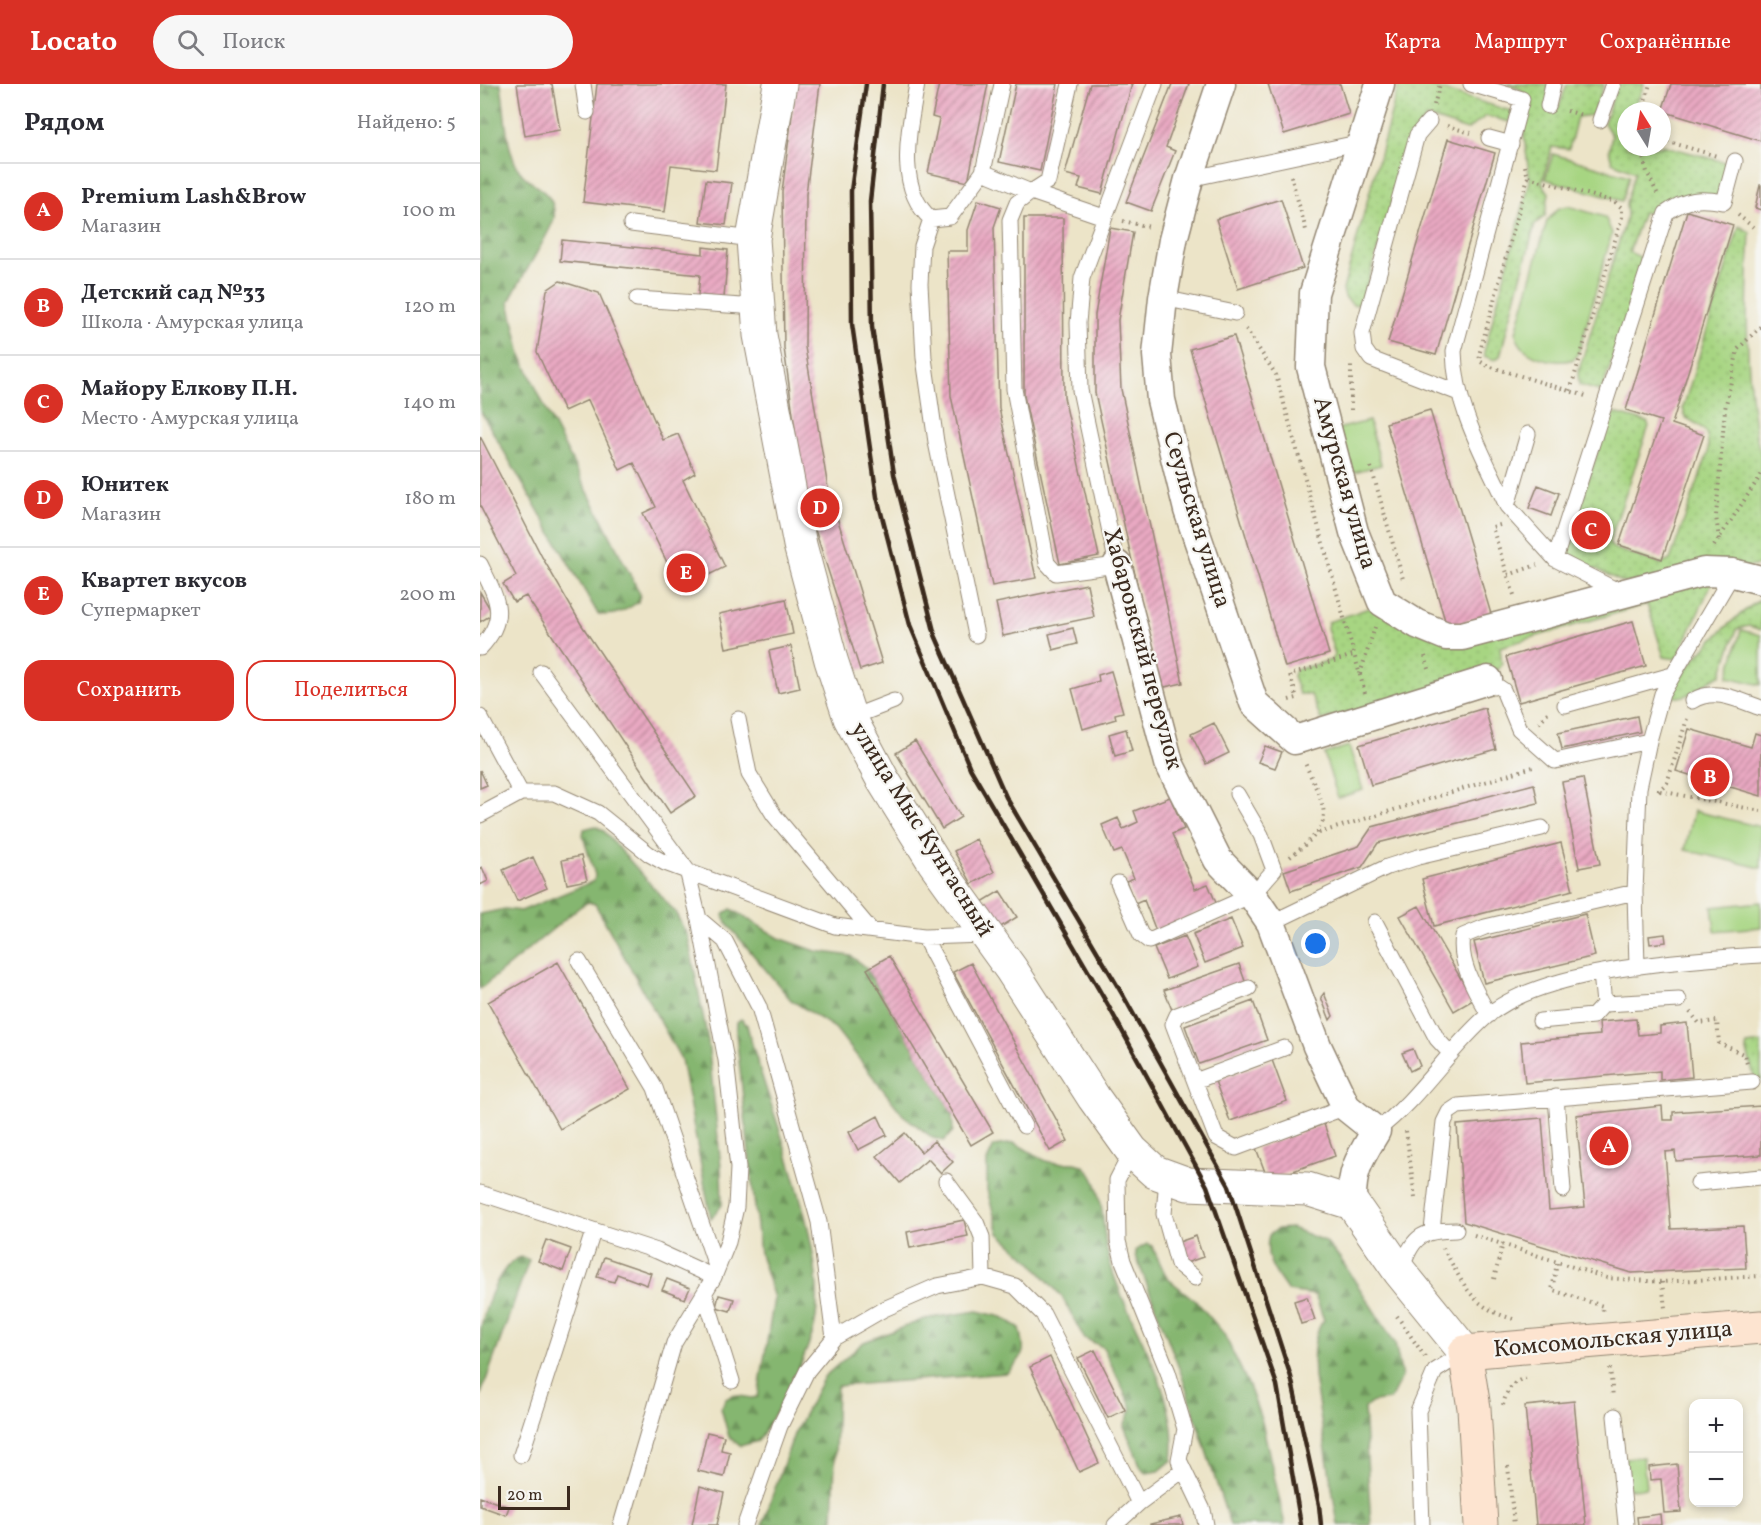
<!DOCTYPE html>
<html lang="ru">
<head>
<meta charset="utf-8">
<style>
  body { margin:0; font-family:Vollkorn,serif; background:#f7f7f7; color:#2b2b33 }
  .controls { position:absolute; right:18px; bottom:18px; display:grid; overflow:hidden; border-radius:12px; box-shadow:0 3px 9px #0003 }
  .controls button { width:54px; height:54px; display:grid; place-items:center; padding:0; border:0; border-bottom:2px solid #e1e1e2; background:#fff; color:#2b2b33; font:30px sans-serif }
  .compass { position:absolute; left:1137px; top:18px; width:54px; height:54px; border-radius:50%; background:#fff; box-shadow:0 3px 9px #0003; rotate:349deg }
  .scale { position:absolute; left:18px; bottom:15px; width:72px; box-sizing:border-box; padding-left:6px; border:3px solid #3b2a1e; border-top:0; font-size:16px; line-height:21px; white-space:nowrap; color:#3b2a1e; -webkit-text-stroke:4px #f6f6f2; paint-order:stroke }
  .you { position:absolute; left:836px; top:860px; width:21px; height:21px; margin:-15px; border:4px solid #fff; border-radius:50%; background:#1a73e8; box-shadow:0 0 0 9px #1a73e833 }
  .badge { display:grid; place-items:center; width:39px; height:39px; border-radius:50%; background:#d93025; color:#fff; font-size:20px; font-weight:700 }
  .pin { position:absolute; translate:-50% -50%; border:3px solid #fff; box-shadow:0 2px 6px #0006 }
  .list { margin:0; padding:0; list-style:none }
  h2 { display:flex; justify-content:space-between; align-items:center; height:78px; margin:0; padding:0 24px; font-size:26px }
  h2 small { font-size:20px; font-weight:400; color:#7c7c81 }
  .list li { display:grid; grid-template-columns:39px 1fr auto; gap:18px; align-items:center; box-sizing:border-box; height:96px; padding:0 24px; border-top:2px solid #e1e1e2 }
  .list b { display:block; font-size:22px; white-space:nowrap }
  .list p { margin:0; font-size:20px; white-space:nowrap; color:#7c7c81 }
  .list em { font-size:20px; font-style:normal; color:#7c7c81 }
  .actions { display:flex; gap:12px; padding:18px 24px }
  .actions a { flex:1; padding:14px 0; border:2px solid #d93025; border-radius:18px; text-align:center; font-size:21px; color:#d93025 }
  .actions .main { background:#d93025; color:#fff }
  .icon { flex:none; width:33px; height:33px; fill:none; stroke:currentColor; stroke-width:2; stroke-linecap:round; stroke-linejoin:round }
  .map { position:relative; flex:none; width:1281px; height:1441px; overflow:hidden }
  header { display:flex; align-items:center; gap:36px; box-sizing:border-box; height:84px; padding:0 30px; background:#d93025; color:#fff }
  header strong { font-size:28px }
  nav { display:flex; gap:33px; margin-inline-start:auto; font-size:21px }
  .search { width:420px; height:54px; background:#f7f7f7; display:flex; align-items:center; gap:15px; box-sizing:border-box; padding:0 21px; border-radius:33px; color:#7c7c81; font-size:22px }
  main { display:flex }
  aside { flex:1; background:#fff }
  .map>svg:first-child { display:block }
  .grass { fill:url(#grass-dots); stroke:#718050; stroke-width:1.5 }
  .forest { fill:url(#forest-firs); stroke:#607047; stroke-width:1.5 }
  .park { fill:#a7d582; stroke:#718050; stroke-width:1.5 }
  .building { fill:url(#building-hatch) }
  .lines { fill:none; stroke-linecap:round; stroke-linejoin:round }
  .service-casing { stroke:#948773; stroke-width:17 }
  .minor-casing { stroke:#948773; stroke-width:31 }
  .tertiary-casing { stroke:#948773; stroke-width:35 }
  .secondary-casing { stroke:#948773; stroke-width:35 }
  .path { stroke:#948773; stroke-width:4; stroke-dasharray:1.5 4.5; stroke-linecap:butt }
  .service { stroke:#fff; stroke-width:15 }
  .minor { stroke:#fff; stroke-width:28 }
  .tertiary { stroke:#fff; stroke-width:33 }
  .secondary { stroke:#fde4d0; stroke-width:33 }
  .rail { stroke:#3b2a1e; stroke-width:4.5 }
  .labels { text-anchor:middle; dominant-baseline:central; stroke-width:4.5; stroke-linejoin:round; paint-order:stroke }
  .street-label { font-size:24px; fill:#3b2a1e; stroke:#f6f6f2 }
</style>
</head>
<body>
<header>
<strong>Locato</strong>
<div class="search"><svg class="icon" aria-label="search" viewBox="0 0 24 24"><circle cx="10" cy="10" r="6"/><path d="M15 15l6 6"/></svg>Поиск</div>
<nav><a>Карта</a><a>Маршрут</a><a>Сохранённые</a></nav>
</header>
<main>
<aside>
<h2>Рядом<small>Найдено: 5</small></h2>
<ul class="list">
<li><span class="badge">A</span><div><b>Premium Lash&amp;Brow</b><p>Магазин</p></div><em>100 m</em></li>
<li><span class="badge">B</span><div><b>Детский сад №33</b><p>Школа · Амурская улица</p></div><em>120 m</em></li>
<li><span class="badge">C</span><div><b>Майору Елкову П.Н.</b><p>Место · Амурская улица</p></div><em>140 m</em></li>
<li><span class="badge">D</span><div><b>Юнитек</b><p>Магазин</p></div><em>180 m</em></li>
<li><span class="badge">E</span><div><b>Квартет вкусов</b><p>Супермаркет</p></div><em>200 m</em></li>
</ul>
<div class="actions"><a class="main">Сохранить</a><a>Поделиться</a></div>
</aside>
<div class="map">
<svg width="1281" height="1441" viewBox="0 0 1281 1441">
  <defs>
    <pattern id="grass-dots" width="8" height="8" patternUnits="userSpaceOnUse" patternTransform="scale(1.5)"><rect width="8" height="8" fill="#a7d582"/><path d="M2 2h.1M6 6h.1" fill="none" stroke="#91b770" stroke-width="1.8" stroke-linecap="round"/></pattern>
    <pattern id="forest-firs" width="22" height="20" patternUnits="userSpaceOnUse" patternTransform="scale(1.5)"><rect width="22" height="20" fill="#85b670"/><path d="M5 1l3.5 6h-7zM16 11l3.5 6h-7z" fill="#6e945b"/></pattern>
    <pattern id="building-hatch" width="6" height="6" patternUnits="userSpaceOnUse" patternTransform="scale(1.5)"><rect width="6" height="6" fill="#e9a9c2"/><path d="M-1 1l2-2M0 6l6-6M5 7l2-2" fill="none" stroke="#be8a9d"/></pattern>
  </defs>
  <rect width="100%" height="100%" fill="#f6f6f2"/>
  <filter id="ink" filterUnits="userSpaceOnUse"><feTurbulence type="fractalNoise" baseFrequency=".0167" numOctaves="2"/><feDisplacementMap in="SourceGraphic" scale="12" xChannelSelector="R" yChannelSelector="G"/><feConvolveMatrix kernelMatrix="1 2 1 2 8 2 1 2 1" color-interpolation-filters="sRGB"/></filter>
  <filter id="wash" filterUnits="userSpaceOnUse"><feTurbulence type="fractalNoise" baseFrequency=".008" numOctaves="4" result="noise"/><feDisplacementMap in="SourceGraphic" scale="24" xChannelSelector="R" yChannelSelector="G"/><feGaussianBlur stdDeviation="1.35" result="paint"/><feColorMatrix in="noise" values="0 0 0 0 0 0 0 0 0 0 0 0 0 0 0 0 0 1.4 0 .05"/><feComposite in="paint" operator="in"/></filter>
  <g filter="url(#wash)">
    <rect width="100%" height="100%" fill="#ece4c8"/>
    <path class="grass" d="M919,0H943L1031,27L1032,30L1030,38L1006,32L987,46L947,33L933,51L881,220L873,221L865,213L863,206Z
      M1026,0H1068L1071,28L1079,23L1087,0H1124L1113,31L1097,33L1089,65L1072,63L1062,99L1069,109L1065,132L1055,140L1020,272L1015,276L1004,272V268L1050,97L1042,37L1046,11L1040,5Z
      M1138,0H1164L1154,27H1146V63H1182V61L1248,79L1241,110L1179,131L1163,128L1149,168L1166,176L1122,306L1119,307L1099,301L1098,289L1147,132L1146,119L1155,88L1132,78L1129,66L1132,52L1124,39Z
      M1259,142L1270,148C1267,206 1265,263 1272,320C1274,337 1275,353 1281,370V481L1144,499L1088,471L1085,468L1129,332L1135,329L1167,338L1169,342L1129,459L1133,464L1181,480L1190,476L1228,369C1229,345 1225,345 1205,333L1203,324Z
      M1234,494L1197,575L1184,573L1167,520L1020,563L1022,581L1015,589L841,636L832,613L830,610H819L813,592L815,586L851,576L855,571L847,544L848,538L889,524L947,551Z
      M1281,515V546L1269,542L1257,545L1241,591C1223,596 1212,618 1191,612V607C1211,575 1249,536 1281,515Z
      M1281,959V996L1275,995L1266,964L1267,961Z"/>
    <path class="forest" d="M0,0H21C25,26 25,57 36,81C45,102 77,104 74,134C73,145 36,202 29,218L41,271L67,328L160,510L158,518C145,527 134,533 118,530L0,326Z
      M115,742L123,746L195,828L208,853L228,957L241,1083L242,1121L231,1135L201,975L115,820L108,818L101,822L0,905V830L25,825L41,827L114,797L115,791L103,752L104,745Z
      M251,825L299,854L336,867L371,872L387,885L472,1029L473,1047L464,1057L453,1054L423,1031L355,944L311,916L249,842L243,831Z
      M261,935L267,941C285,1018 357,1177 332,1251C320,1287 299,1325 278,1357L260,1362L249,1353L241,1324L246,1315L253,1311L272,1314L278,1313L294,1214L280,1170L256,949L257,938Z
      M534,1059C545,1064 556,1072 566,1077C578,1082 595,1074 606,1084C624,1101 622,1143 627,1167C642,1237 701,1302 692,1376L679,1387L666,1389L661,1383L644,1342L652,1324L623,1263L604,1254L582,1213L551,1178L519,1149L507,1106V1077L514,1062Z
      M812,1144L844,1157L860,1174L915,1259L922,1293L910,1316L893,1318L884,1324L891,1441H858L834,1293C833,1274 832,1250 844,1236L835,1211L808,1207C795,1189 783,1174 789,1151L798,1145Z
      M667,1160L672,1162L687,1194L717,1218L744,1250L769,1302L782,1338L805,1441H750L702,1292L656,1172V1166Z
      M42,1173L49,1176L0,1313C0,1291 0,1264 1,1243C6,1221 19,1179 42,1173Z
      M497,1227L522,1233L540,1244C546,1269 545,1271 527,1289L357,1302L353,1441H282L314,1350L344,1293L384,1258L445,1235Z"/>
    <path class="park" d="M1073,70L1149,92L1142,117L1065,95Z
      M1088,122L1125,133L1132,149L1099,267L1094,275C1074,282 1038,272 1036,248L1067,137L1079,124Z
      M889,337L901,381L870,389L857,345Z
      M1261,546L1281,551V601L1248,593Z
      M869,662L883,706L858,714L844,670Z
      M1214,727L1281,743V784L1205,766Z
      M1281,818V843L1235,847L1232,823Z
      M1163,1373L1166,1404L1148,1405L1145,1374Z"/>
    <g id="blocks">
      <path class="building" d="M37,0H72L80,46L45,52Z
        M117,0H246L236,86L191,81L185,128L103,118Z
        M316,0H340L326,110L325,263L348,404L402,579L380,586L324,411L304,264L302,108Z
        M459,0H508L488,98L448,89L459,35L452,33Z
        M536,0H578L560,87L519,78Z
        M610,0H652L622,110L598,104L601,94L585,90Z
        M692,0H709L686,63L695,67L671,127L646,118Z
        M788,0H860L869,30L804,50Z
        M1191,0H1281V57L1182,27Z
        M968,55L1015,69L956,271L908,258Z
        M226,96L252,99L246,141L220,138Z
        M1280,101H1281V126L1275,124Z
        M801,115L823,184L758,205L736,135Z
        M498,116L521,123L514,143L519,324L556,494L512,502L471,312L467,167H488V146Z
        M1207,127L1253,141L1192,340L1224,351L1182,475L1139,461L1181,337L1146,326Z
        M544,134H583L584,313L619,472L580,480L544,312Z
        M630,144L653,148L638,236L641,305L703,599L680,604L615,309V231Z
        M82,156L223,170V163L248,166L244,214L218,211L220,191L80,177Z
        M80,197L119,209L183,356L198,350L215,389L203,396L245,483L200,505L163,429L176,423L154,379L140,386L108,316L84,327L57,268L67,206Z
        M754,252L849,570L805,583L710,265Z
        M950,326L1011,530L967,543L906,339Z
        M0,352L62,473L101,540L216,712L190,729L46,512L34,518L23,500L36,492L0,422Z
        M1058,401L1079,409L1071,432L1049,424Z
        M607,500L614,533L523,552L516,519Z
        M0,508L13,530L0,538Z
        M306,515L313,550L246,564L239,530Z
        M1153,537L1166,582L1039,618L1026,573Z
        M593,544L597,560L573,566L569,550Z
        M311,562L320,604L298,609L289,567Z
        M631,587L643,628L635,630L636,635L603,645L592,605L619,597L618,591Z
        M1005,624L1016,665L891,701L879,661Z
        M1157,632L1160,648L1082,665L1078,649Z
        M734,639L749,669L726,680L711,650Z
        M646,645L652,667L635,672L629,650Z
        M1209,645L1271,663L1275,649L1281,651V712L1196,687Z
        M435,657L481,733L462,745L416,669Z
        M785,662L802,668L795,684L778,678Z
        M0,686L7,701L0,704Z
        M1103,694L1120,780L1099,784L1082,698Z
        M1054,700L1058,719L898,759L882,783L811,807L804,787L879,762L892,743Z
        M690,713L704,745L692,750L715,805L728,800L737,821L676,847L664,816L655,820L646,797L654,794L642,766L634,769L622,741L638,734L643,745L658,738L654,727Z
        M496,755L514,788L492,800L474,767Z
        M1081,759L1093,806L954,842L942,795Z
        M101,772L107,796L87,800L82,776Z
        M53,773L67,804L37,817L23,786Z
        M2,783L8,797L0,801V784Z
        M520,807L537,833L519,844L502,818Z
        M939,822L993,916L974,927L920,832Z
        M1105,830L1115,872L1004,899L994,858Z
        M751,835L763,864L725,879L713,850Z
        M1185,850L1186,858L1170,860L1169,852Z
        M705,852L718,883L687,895L674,864Z
        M409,872L513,1048L491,1061L387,885Z
        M78,878L150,1005L80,1045L8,918Z
        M491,879L588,1057L570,1067L473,888Z
        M759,880L766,900L692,926L684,906Z
        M844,909L853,932L850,936L841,913Z
        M773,917L787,956L719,980L705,942Z
        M1156,935L1158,951L1180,949V942L1207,939L1212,993L1180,996V987L1045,999L1041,958L1120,951L1119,938Z
        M933,965L940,982L930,987L922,969Z
        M792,976L807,1017L750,1037L735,997Z
        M1182,1022L1183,1036H1193V1028L1281,1022V1071L1196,1077L1195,1067L1185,1068L1191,1145L1263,1142L1266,1184L1151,1189L984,1138L977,1041L1062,1034L1069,1126L1105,1123L1096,1031Z
        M398,1032L407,1051L378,1066L369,1048Z
        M844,1040L855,1072L788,1096L776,1064Z
        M425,1049L441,1068L454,1057L473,1078L461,1089L448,1075L420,1099L397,1072Z
        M484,1136L488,1152L430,1164L427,1148Z
        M716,1152L723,1173L703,1180L696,1159Z
        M66,1156L91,1165L83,1187L58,1177Z
        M124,1173L171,1189L167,1201L137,1190L134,1198L117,1193Z
        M187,1195L210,1204L205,1215L182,1206Z
        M239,1211L254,1215L250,1227L236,1223Z
        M827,1213L835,1236L821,1240L814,1217Z
        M615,1266L645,1326L628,1334L598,1274Z
        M570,1273L619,1379L599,1388L550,1283Z
        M1094,1317L1106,1441H1056L1045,1322Z
        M227,1348L244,1352L241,1366L250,1368L244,1393L218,1387Z
        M1197,1380L1201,1428L1184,1429L1181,1395L1170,1396L1169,1383Z
        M220,1402L244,1409L237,1441H212Z
        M0,1413L29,1423L26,1431L0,1422Z
        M1180,1430L1181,1441H1158L1157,1433Z
        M701,1433L703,1441H670V1440Z"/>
    </g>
  </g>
  <g filter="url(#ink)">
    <use href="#blocks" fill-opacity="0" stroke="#948773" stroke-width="1.5"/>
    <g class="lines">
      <defs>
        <path id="service" d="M103,0L107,28
          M437,0C430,43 414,102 451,135
          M991,0L1042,15L974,267C975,324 1004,372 1027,422L1075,475L1140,508
          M1068,22L1073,0
          M1120,36L1133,0
          M949,37L937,51L882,249L884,265L891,275L979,309
          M1009,54L1031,60
          M503,88L551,108L568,97L590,0
          M709,95L882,58
          M624,133L551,108L537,119L530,136L534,305L567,479L576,489L637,481L600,306L598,239L602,194L675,0
          M151,140L273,155
          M683,214L755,229
          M157,215L277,223
          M1027,422L1048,350
          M1075,475L1186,129C1207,114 1220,114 1244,118L1255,77
          M0,480C16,513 30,533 0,564
          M496,551L456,358L444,274L440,200L442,162L451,135L470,133L503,88L522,0
          M1008,596L1023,606L1039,645L1075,677L1169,657
          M1212,617C1235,603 1258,616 1281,624
          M1085,621L1192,591
          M0,633L41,709
          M370,634L414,617
          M258,635L269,690L294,731L390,845
          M0,731L41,709H74L118,729L169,770L185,779L355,842L444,853L504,851
          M638,799L661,851L669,857L772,811L794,786L781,751L757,710
          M219,835L245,857L279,923L339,1138L354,1254
          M895,838L957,955L971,970
          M791,839L907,783L938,773L1062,744
          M444,853L544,1042
          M99,877L175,1004L237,1185
          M1157,883L1155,808L1159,704L1169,657L1182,610L1253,489
          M769,904L697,931L693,940L736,1053L756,1064L866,1023
          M1124,920L1199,916
          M1009,931C996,908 978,878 983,852L1005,843L1155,808
          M1060,937L1113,932L1124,920L1121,889
          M715,997L804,964
          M1076,1013L1083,1106
          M896,1047C939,1015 967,967 1007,932C1063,884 1208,876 1281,871
          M687,1094L684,1130L698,1180L715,1194
          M466,1097L496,1138L502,1153L503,1193
          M1218,1099L1281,1093
          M0,1109L177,1167L234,1193L248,1158L256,1123L258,1084L246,976L219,835L207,786L61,588
          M952,1146L964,1038L969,1028L978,1022L1272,998
          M920,1188C933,1154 938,1146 976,1146
          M225,1211L252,1297
          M1135,1332L1146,1441
          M41,1371L113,1148
          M699,1376L723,1426L726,1441
          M141,1441L194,1259L234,1193
          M265,1441L300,1342L327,1287L354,1254L404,1225L457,1202L503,1193L535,1202L563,1230L659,1419
          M635,1441L659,1419L702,1387L699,1376L705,1345L688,1288L643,1177L638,1157L637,1096L652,1067
          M942,1441L938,1327L955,1287L985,1268"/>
        <path id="minor" d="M741,0L709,95L693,156L683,214L677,271L681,316L708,426L774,619L815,656L1008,596
          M900,0L834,209L831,283L874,448L902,518L937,540L966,552H982L1224,488L1253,489L1281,496
          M637,481L689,679L738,776L772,811L791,839L837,962L866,1023L896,1047C880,1074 871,1086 872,1119"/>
        <path id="tertiary" d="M300,0L273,155L280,251L320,461L351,576L370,634L403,696L454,778L531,885L614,1014L652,1067L675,1088L708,1100L827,1105L872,1119L920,1188L985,1268"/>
        <path id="secondary" d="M1001,1441L994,1324L985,1268L1281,1243"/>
      </defs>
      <use href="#service" class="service-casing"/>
      <use href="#minor" class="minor-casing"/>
      <use href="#tertiary" class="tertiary-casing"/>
      <use href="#secondary" class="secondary-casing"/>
      <path class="path" d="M954,21L960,0
        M1087,27L1102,31
        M1162,27L1170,0
        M967,42L991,49
        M1182,56L1237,72
        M1160,63L1167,88L1179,113
        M1045,82L1048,93L1135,118L1142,124V133L1090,307
        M811,92L826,146
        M1048,93L999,271L1001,278L1008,282L1109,313
        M1258,131L1273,143
        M643,137L670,143
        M766,245L796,291L885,609
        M871,326V279
        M891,383L923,495
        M1020,441L1012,443L1035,514
        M1239,455L1236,432L1245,325L1258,265L1281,242
        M1234,462L1281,391
        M1028,491L1057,481
        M945,572L950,588
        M880,590L895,543
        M809,616L817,614L810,591L873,571
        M1059,639L1069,627
        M1178,707L1187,699L1207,635
        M1180,707L1281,727
        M839,749L1053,683
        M810,773C858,736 847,731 825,679
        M1210,928L1219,939L1237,937L1239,959L1265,971L1267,980
        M926,1047L935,1114
        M994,1151L1127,1194L1182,1198L1281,1192
        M963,1164C984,1200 990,1223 1033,1235
        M1077,1179L1072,1206L1123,1222L1122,1228
        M1014,1195L1023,1159
        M1182,1198L1185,1224
        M917,1232L945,1273
        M1130,1284L1133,1313
        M1023,1321C1027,1305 1032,1298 1048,1293
        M1028,1382L1034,1441"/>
      <use href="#service" class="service"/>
      <use href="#minor" class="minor"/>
      <use href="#tertiary" class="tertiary"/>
      <use href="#secondary" class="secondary"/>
      <path class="rail" d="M386,0L371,107L372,240L397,413L430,541L490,684L629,923L727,1102L797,1301L821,1441
        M403,0L390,117L392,243L414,390L455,551L526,713L644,913L749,1102L811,1293L839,1421L841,1441"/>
    </g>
  </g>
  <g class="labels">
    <g class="street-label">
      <text transform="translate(864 399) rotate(74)">Амурская улица</text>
      <text transform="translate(716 436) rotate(73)">Сеульская улица</text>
      <text transform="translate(662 565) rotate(75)">Хабаровский переулок</text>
      <text transform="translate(441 746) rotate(58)">улица Мыс Кунгасный</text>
      <text transform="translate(1133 1256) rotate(-5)">Комсомольская улица</text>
    </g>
  </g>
</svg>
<div class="controls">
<button>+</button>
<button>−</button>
</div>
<svg class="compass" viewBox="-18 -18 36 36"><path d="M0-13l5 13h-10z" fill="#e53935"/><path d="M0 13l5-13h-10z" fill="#7c7c81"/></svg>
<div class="scale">20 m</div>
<div class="you"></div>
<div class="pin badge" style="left:1129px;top:1062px">A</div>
<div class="pin badge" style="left:1230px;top:693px">B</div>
<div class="pin badge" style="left:1111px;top:446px">C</div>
<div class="pin badge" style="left:340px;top:424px">D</div>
<div class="pin badge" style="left:206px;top:489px">E</div>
</div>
</main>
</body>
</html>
